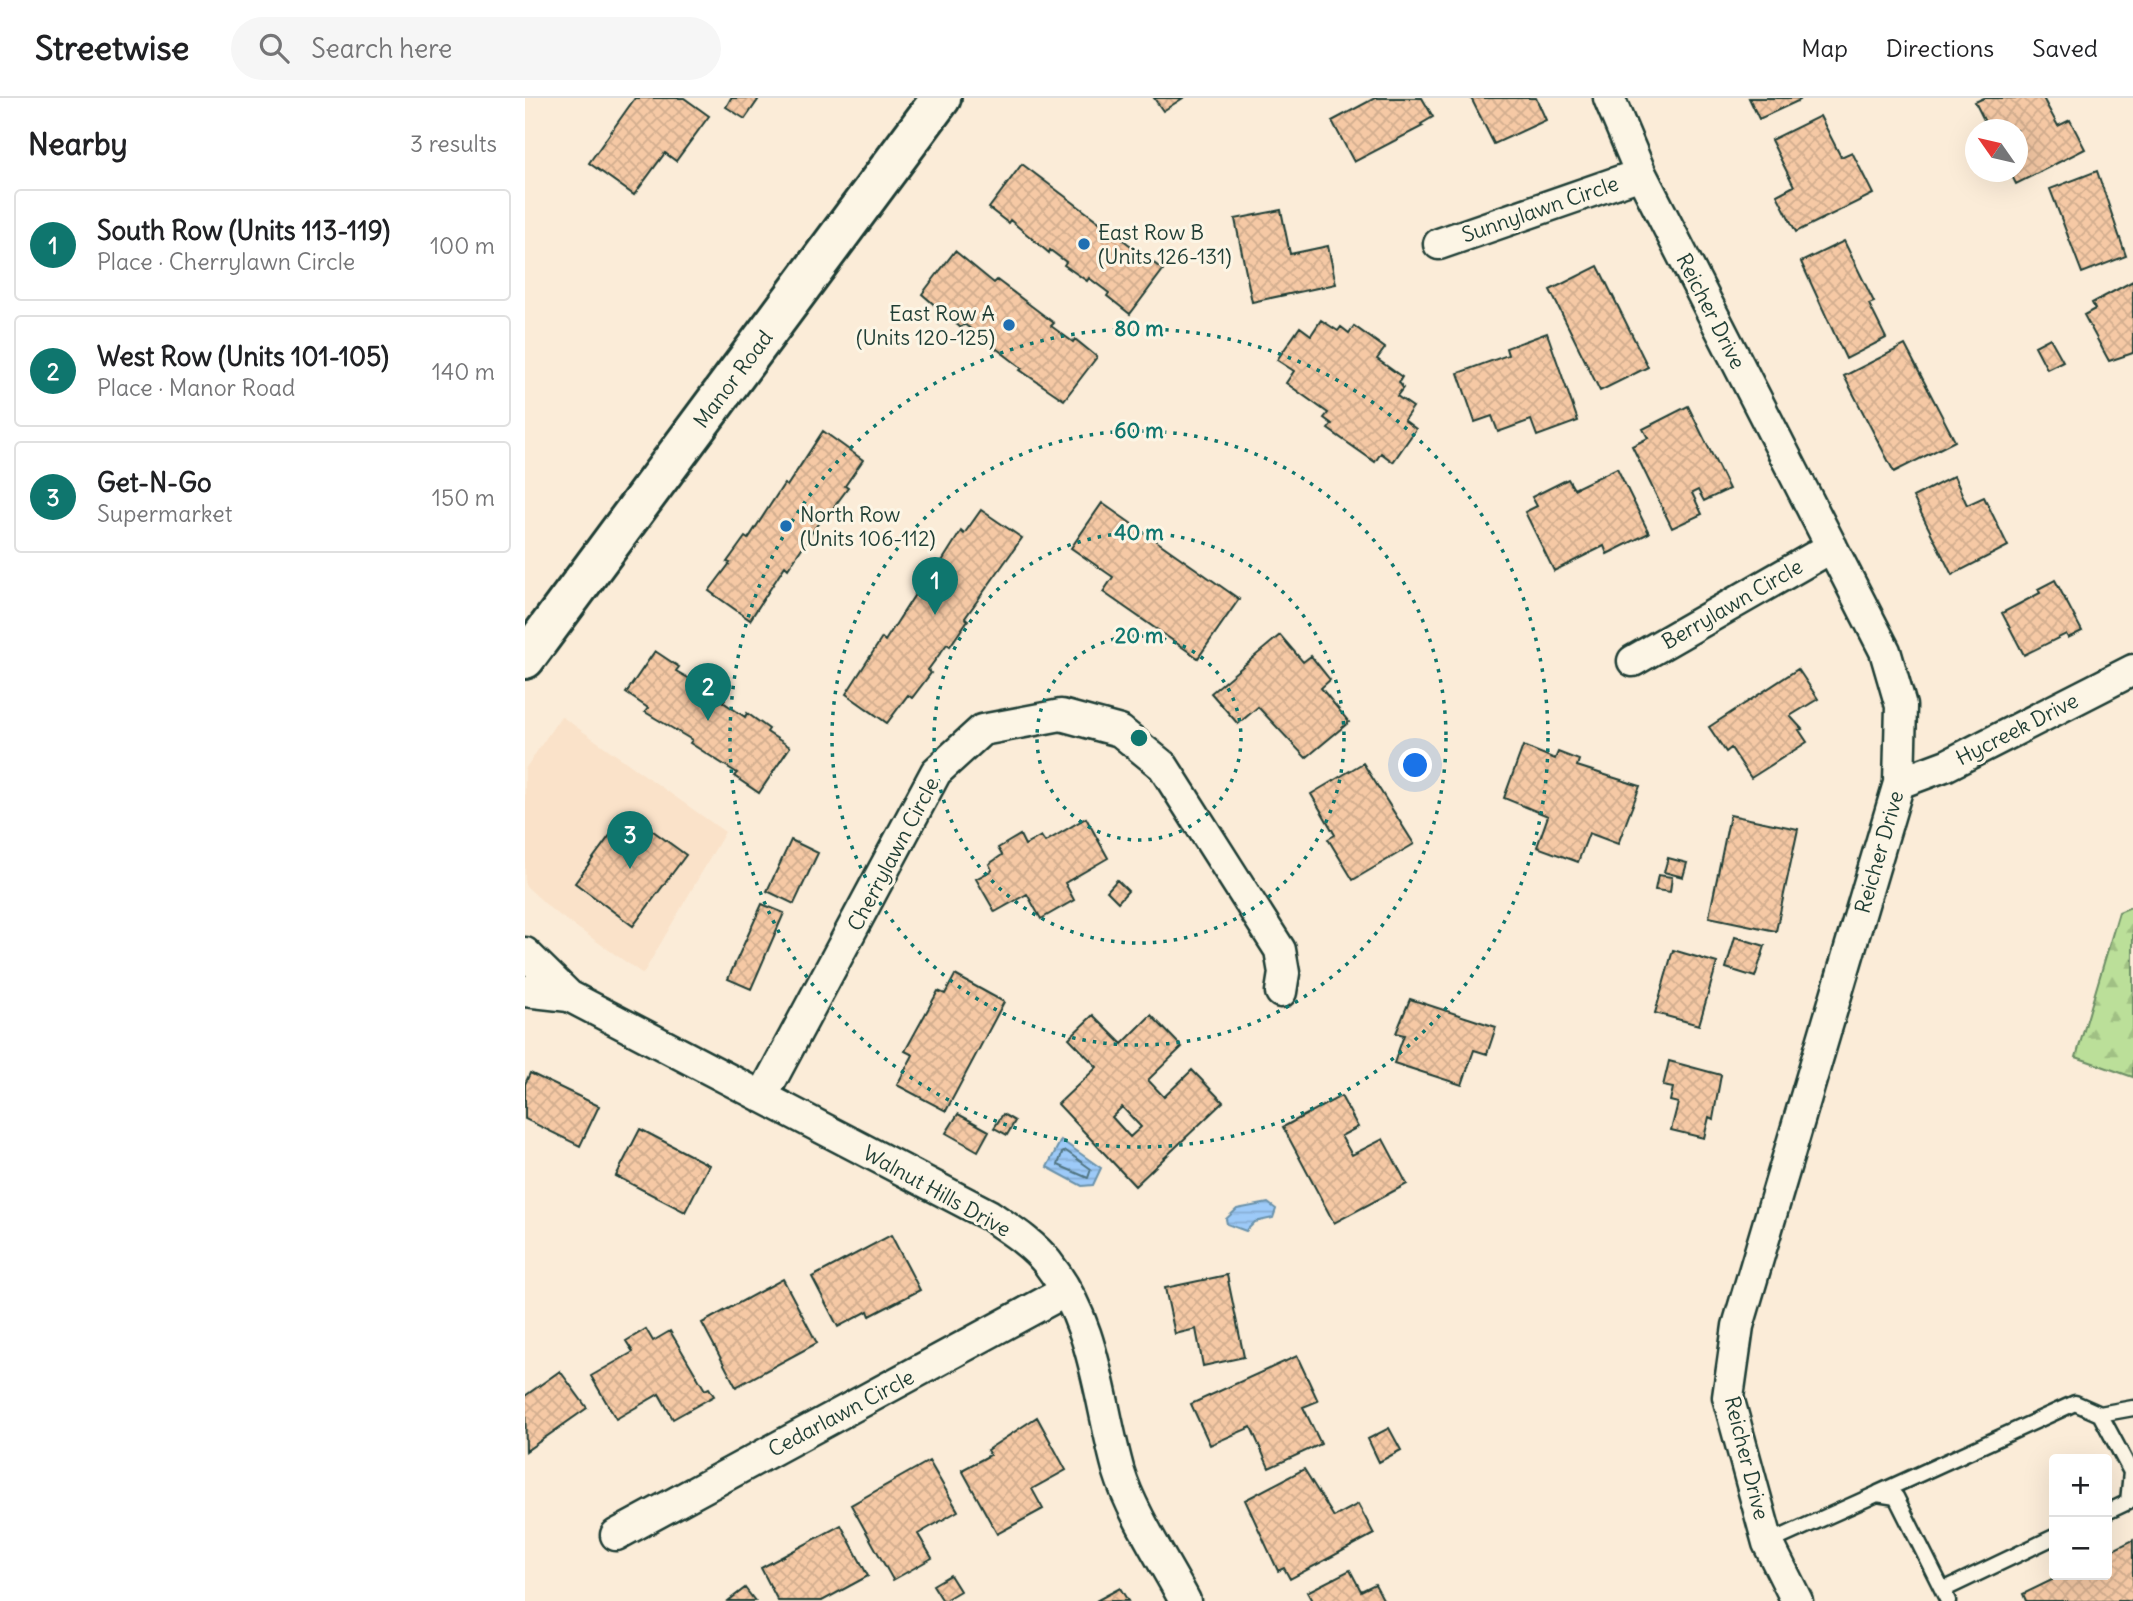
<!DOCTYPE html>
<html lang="en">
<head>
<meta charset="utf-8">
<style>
  body { margin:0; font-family:Delius,sans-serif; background:#f6f6f6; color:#202124 }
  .controls { position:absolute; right:21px; bottom:21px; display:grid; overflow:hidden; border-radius:7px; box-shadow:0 7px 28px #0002 }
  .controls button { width:63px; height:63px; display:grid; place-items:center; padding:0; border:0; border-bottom:2px solid #e0e0e0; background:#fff; color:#202124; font:35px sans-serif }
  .compass { position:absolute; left:1440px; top:21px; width:63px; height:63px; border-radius:50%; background:#fff; box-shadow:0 7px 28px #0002; rotate:304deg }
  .you { position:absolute; left:891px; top:668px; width:24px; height:24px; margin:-18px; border:5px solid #fff; border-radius:50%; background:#1a73e8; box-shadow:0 0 0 10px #1a73e833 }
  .badge { display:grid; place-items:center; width:46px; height:46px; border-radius:50%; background:#0f766e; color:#fff; font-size:23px; font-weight:700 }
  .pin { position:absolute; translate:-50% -58px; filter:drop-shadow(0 2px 4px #0008) }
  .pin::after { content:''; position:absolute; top:37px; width:24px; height:21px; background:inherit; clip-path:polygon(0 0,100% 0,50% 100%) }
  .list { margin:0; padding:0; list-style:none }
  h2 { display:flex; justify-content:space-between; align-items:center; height:91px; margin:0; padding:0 28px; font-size:30px }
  h2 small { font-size:23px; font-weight:400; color:#757577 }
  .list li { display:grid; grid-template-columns:46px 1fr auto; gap:21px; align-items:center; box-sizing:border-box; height:112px; margin:0 14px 14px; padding:0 14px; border:2px solid #e0e0e0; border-radius:7px }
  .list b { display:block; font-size:26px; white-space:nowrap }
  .list p { margin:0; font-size:23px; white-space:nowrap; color:#757577 }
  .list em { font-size:23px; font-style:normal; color:#757577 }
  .icon { flex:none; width:38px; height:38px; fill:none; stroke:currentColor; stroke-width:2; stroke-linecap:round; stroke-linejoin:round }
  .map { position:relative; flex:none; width:1608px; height:1503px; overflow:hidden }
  header { display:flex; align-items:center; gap:42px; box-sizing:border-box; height:98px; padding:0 35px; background:#fff; border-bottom:2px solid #e0e0e0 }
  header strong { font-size:33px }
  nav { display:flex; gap:38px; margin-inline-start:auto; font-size:24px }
  .search { width:490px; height:63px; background:#f6f6f6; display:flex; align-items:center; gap:18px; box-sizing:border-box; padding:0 24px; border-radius:38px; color:#757577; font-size:26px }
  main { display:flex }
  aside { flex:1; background:#fff }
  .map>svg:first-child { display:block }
  .built { fill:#fae2c9 }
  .forest { fill:url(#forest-firs); stroke:#6d8e66; stroke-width:2 }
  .water { fill:url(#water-rules); stroke:#6b92aa; stroke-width:2 }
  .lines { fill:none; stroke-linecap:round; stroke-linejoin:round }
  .shore { stroke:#517582; stroke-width:2 }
  .building { fill:url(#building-cross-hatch); stroke:#1f3d34; stroke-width:2; fill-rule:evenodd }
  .lane-casing { stroke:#1f3d34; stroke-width:19 }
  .street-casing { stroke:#1f3d34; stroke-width:35 }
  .secondary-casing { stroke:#1f3d34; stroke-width:44 }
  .lane { stroke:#fcf5e5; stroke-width:14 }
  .street { stroke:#fcf5e5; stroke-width:30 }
  .secondary { stroke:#fcf5e5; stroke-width:38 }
  .ring { fill:none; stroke:#0f766e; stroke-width:3.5; stroke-dasharray:3.5 7 }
  .poi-dot { fill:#1f6fb2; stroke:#fcf5e5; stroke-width:2.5 }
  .labels { text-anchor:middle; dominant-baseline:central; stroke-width:6; stroke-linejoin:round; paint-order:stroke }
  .street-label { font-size:21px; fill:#1f3d34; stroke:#fcf5e5 }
  .poi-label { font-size:21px; fill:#1f3d34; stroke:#fcf5e5; text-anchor:start }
  .centre { fill:#0f766e; stroke:#fcf5e5; stroke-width:3.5 }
  .ring-label { font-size:21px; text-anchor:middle; font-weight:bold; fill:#0f766e; stroke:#fcf5e5; stroke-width:6; stroke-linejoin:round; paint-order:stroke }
</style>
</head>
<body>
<header>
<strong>Streetwise</strong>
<div class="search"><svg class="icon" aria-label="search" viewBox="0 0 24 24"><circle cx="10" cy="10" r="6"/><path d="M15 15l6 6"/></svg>Search here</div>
<nav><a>Map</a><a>Directions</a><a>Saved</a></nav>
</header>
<main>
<aside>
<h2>Nearby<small>3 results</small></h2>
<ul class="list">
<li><span class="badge">1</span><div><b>South Row (Units 113-119)</b><p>Place · Cherrylawn Circle</p></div><em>100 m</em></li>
<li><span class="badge">2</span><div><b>West Row (Units 101-105)</b><p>Place · Manor Road</p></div><em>140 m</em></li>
<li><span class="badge">3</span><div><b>Get-N-Go</b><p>Supermarket</p></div><em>150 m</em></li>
</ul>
</aside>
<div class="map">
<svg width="1608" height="1503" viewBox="0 0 1608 1503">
  <defs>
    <pattern id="forest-firs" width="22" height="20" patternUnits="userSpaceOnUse" patternTransform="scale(1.75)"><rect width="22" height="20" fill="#bbdf99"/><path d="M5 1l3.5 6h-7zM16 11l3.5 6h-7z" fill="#a0c084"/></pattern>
    <pattern id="water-rules" width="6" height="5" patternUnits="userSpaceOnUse" patternTransform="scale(1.75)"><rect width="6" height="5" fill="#9dcaf8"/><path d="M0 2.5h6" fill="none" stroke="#87aed5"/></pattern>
    <pattern id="building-cross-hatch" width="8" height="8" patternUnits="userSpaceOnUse" patternTransform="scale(1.75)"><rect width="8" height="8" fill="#f6c9a5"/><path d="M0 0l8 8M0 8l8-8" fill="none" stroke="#d2ae8f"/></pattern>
  </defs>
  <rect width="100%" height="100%" fill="#fbecd8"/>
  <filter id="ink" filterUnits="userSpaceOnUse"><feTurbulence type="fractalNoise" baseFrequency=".0143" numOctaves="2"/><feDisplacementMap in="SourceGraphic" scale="14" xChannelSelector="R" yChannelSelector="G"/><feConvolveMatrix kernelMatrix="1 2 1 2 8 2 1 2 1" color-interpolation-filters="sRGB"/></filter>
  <g filter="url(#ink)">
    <path class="built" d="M36,618L200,734L118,876L27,812L0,787V671Z"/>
    <path class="forest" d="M1608,808V979L1551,959L1594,814Z"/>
    <path class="water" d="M536,1042L576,1070L568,1087L557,1088L522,1069Z
      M743,1105L751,1111L748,1120L730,1124L721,1133L702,1126L701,1121L712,1111Z"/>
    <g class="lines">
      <path class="shore" d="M541,1053L566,1071L563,1080L533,1067L537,1055Z"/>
    </g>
    <path class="building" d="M110,0H159L184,18L151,63L140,55L109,97L64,65Z
      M206,0H231L233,2L220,21L201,9Z
      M629,0H658L638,13Z
      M850,0H897L908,19L896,26L898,28L829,64L807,23Z
      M946,0H1011L1021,22L969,46Z
      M1224,0H1274L1275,2L1234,21Z
      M1459,0H1518L1533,28L1545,22L1560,51L1491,86L1485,74H1492V32H1464L1450,4Z
      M1295,18L1316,59L1327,54L1348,96L1271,134L1252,97L1269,88L1246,42Z
      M497,66L638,172L605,216L582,198L584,195L564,180L562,183L539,167L541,164L525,152L524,155L485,122L483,125L464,110Z
      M1572,73L1601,158L1557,175L1525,91Z
      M756,112L765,156L803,148L811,186L727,204L710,121Z
      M1319,143L1349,204L1344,206L1361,240L1321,261L1276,164Z
      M430,153L469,185L472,182L529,225L526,228L548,244L550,241L572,259L539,302L495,272L497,270L439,226L436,230L397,196Z
      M1073,168L1123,269L1075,293L1025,192Z
      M1608,183V255L1584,263L1559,217L1570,211L1567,205Z
      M796,222L813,233L816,229L824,235L829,228L860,250L852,261L877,279L874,284L878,290L872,298L888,309L879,322L891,331L868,364L856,355L850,364L803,331L807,326L799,320L803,315L761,285L769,273L752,262L775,229L786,237Z
      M1022,235L1053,323L1012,338L1006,322L973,334L967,318L950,324L933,275L983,257L981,250Z
      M1525,240L1538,263L1522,271L1510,248Z
      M1380,247L1430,343L1369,374L1319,278Z
      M1163,308L1204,391L1179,403L1173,392L1167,395L1177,416L1147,430L1107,348L1123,340L1118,331Z
      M298,333L338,362L320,388L323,390L303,417L300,415L263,471L260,468L225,522L184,493L205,465L202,464L220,439L223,441L259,386L262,388Z
      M1092,370L1124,435L1082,456L1079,448L1029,473L1000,414L1012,408L1007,399L1043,381L1049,391Z
      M1429,378L1442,407L1459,399L1483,448L1427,477L1388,399Z
      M577,405L714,501L673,560L578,494L588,479L546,450Z
      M456,412L497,440L440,520L443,522L425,548L422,546L403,572L406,575L387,600L383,597L362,625L321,596L357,540L360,543L396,487L400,490L436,433L439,436Z
      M1530,482L1557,533L1543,540L1541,536L1499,557L1477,515L1515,495L1513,491Z
      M755,537L778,564L786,558L805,582L796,590L824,624L781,660L733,609L713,626L686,595Z
      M130,553L154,569L151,573L200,601L198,604L220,619L222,615L244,631L242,634L265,649L234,695L209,678L212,675L165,645L167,642L120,614L123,610L101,595Z
      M1273,571L1293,601L1265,618L1277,631L1274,632L1282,644L1226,680L1206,650L1201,654L1184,629Z
      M998,648L1030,661L1033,654L1054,662L1052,668L1115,688L1093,746L1064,735L1053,764L1012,749L1023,718L979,700Z
      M838,665L889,746L828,782L803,741L810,737L786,696Z
      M102,714L161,757L108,828L50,785Z
      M1205,717L1273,731L1251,833L1184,819Z
      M561,720L583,760L540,785L549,802L516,821L502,796L470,814L451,781L467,772L464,766L477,757L473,750L495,737L500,747L516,738L520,744Z
      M266,742L293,755L269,806L242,793Z
      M1143,760L1162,765L1158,779L1139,774Z
      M1133,777L1147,779L1145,794L1130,792Z
      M592,782L603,793L593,804L582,793Z
      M237,806L259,815L226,891L203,881Z
      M1210,839L1240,848L1230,879L1201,870Z
      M1148,852L1192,865L1174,927L1130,915Z
      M430,877L479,904L421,1013L372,987L388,957L380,953L413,893L420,896Z
      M885,901L971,929L962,956L949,952L937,987L869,965L879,937L871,935Z
      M568,917L597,946L626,917L657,949L623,982L639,999L667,972L698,1004L610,1088L533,1006L572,969L544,940ZM597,1009L616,1029L605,1039L587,1019Z
      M1144,963L1196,977L1188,1021L1184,1019L1179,1040L1146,1032L1153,1005L1145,1003L1148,990L1138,988Z
      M5,975L74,1008L55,1048L0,1021V986Z
      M816,998L833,1029L816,1038L827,1057L858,1041L882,1086L809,1125L758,1029Z
      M433,1016L464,1033L453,1053L421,1035Z
      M478,1016L490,1023L482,1037L469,1030Z
      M115,1031L184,1067L160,1114L91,1078Z
      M366,1137L395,1192L345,1218L343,1213L313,1229L287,1179Z
      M702,1177L719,1259L678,1268L671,1231L650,1236L640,1190Z
      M258,1181L292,1245L211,1289L177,1225Z
      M121,1231L128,1243L145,1233L180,1292L184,1290L189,1298L148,1321L134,1296L91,1321L66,1278L108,1254L101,1243Z
      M772,1258L793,1303L778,1309L796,1346L744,1370L726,1329L685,1347L666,1306Z
      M35,1273L62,1310L1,1353L0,1298Z
      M512,1319L541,1372L507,1391L518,1411L472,1436L437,1372L465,1357L462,1352Z
      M864,1330L876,1352L854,1364L843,1341Z
      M404,1363L433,1413L393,1436L407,1460L368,1482L326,1407Z
      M779,1371L809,1419L833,1406L849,1436L765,1481L759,1470L753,1473L720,1402Z
      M316,1427L343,1478L297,1503H253L236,1470Z
      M1608,1442V1503H1501L1498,1496L1537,1477H1582V1455Z
      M825,1472L836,1493L850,1486L859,1503H787L782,1494Z
      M425,1477L435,1493L418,1503L408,1487Z
      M220,1490L230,1503H203Z
      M595,1490L603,1503H571Z"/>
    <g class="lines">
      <defs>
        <path id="lane" d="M1353,1395L1550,1305L1575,1316
          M1582,1414L1603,1404L1606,1374L1575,1316L1608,1310
          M1243,1445L1352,1396L1371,1399L1423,1503
          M1418,1492L1529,1439"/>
        <path id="street" d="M1084,0L1116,76L1360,553L1376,608L1374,685L1213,1228L1203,1299L1243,1445L1272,1503
          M914,146L1116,76
          M1108,563L1307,449
          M1374,685L1422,667L1608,572
          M0,855L44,898L464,1117C484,1131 507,1145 522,1164C572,1227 573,1301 594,1374C606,1414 640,1465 660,1503
          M0,893L44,898
          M237,999L411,674L457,632L536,617L595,633L638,668L755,852L759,875L756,894
          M91,1437L541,1193"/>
        <path id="secondary" d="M0,561L416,0"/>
      </defs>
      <use href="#lane" class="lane-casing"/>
      <use href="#street" class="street-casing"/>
      <use href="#secondary" class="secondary-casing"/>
      <use href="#lane" class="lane"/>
      <use href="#street" class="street"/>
      <use href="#secondary" class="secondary"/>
    </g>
  </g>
  <g class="ring">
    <circle cx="614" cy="640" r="102"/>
    <circle cx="614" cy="640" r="205"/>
    <circle cx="614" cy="640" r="307"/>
    <circle cx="614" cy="640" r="409"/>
  </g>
  <g class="poi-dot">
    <circle cx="559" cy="146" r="7"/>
    <circle cx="484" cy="227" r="7"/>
    <circle cx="261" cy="428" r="7"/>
  </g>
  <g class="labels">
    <g class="street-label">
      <text transform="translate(1015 111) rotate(-19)">Sunnylawn Circle</text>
      <text transform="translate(1186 213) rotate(63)">Reicher Drive</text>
      <text transform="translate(208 281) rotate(-53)">Manor Road</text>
      <text transform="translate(1207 506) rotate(-30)">Berrylawn Circle</text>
      <text transform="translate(1492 631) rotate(-27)">Hycreek Drive</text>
      <text transform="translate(1354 754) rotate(-74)">Reicher Drive</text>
      <text transform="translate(368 756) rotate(-62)">Cherrylawn Circle</text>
      <text transform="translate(412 1093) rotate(29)">Walnut Hills Drive</text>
      <text transform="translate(316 1315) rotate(-28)">Cedarlawn Circle</text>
      <text transform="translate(1222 1360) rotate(76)">Reicher Drive</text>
    </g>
    <g class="poi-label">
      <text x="573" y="134">East Row B<tspan x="573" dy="24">(Units 126-131)</tspan></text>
      <text x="470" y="215" text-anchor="end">East Row A<tspan x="470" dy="24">(Units 120-125)</tspan></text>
      <text x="275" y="416">North Row<tspan x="275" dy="24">(Units 106-112)</tspan></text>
    </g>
  </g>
  <circle cx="614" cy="640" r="10" class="centre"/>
  <g class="ring-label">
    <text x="614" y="238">80 m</text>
    <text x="614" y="340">60 m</text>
    <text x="614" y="442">40 m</text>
    <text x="614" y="545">20 m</text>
  </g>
</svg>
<div class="controls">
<button>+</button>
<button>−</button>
</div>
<svg class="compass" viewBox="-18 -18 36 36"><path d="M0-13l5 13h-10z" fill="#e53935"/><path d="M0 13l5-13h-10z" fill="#757577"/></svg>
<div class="you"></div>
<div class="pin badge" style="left:410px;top:517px">1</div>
<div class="pin badge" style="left:183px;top:623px">2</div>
<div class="pin badge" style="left:105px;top:771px">3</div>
</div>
</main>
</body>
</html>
